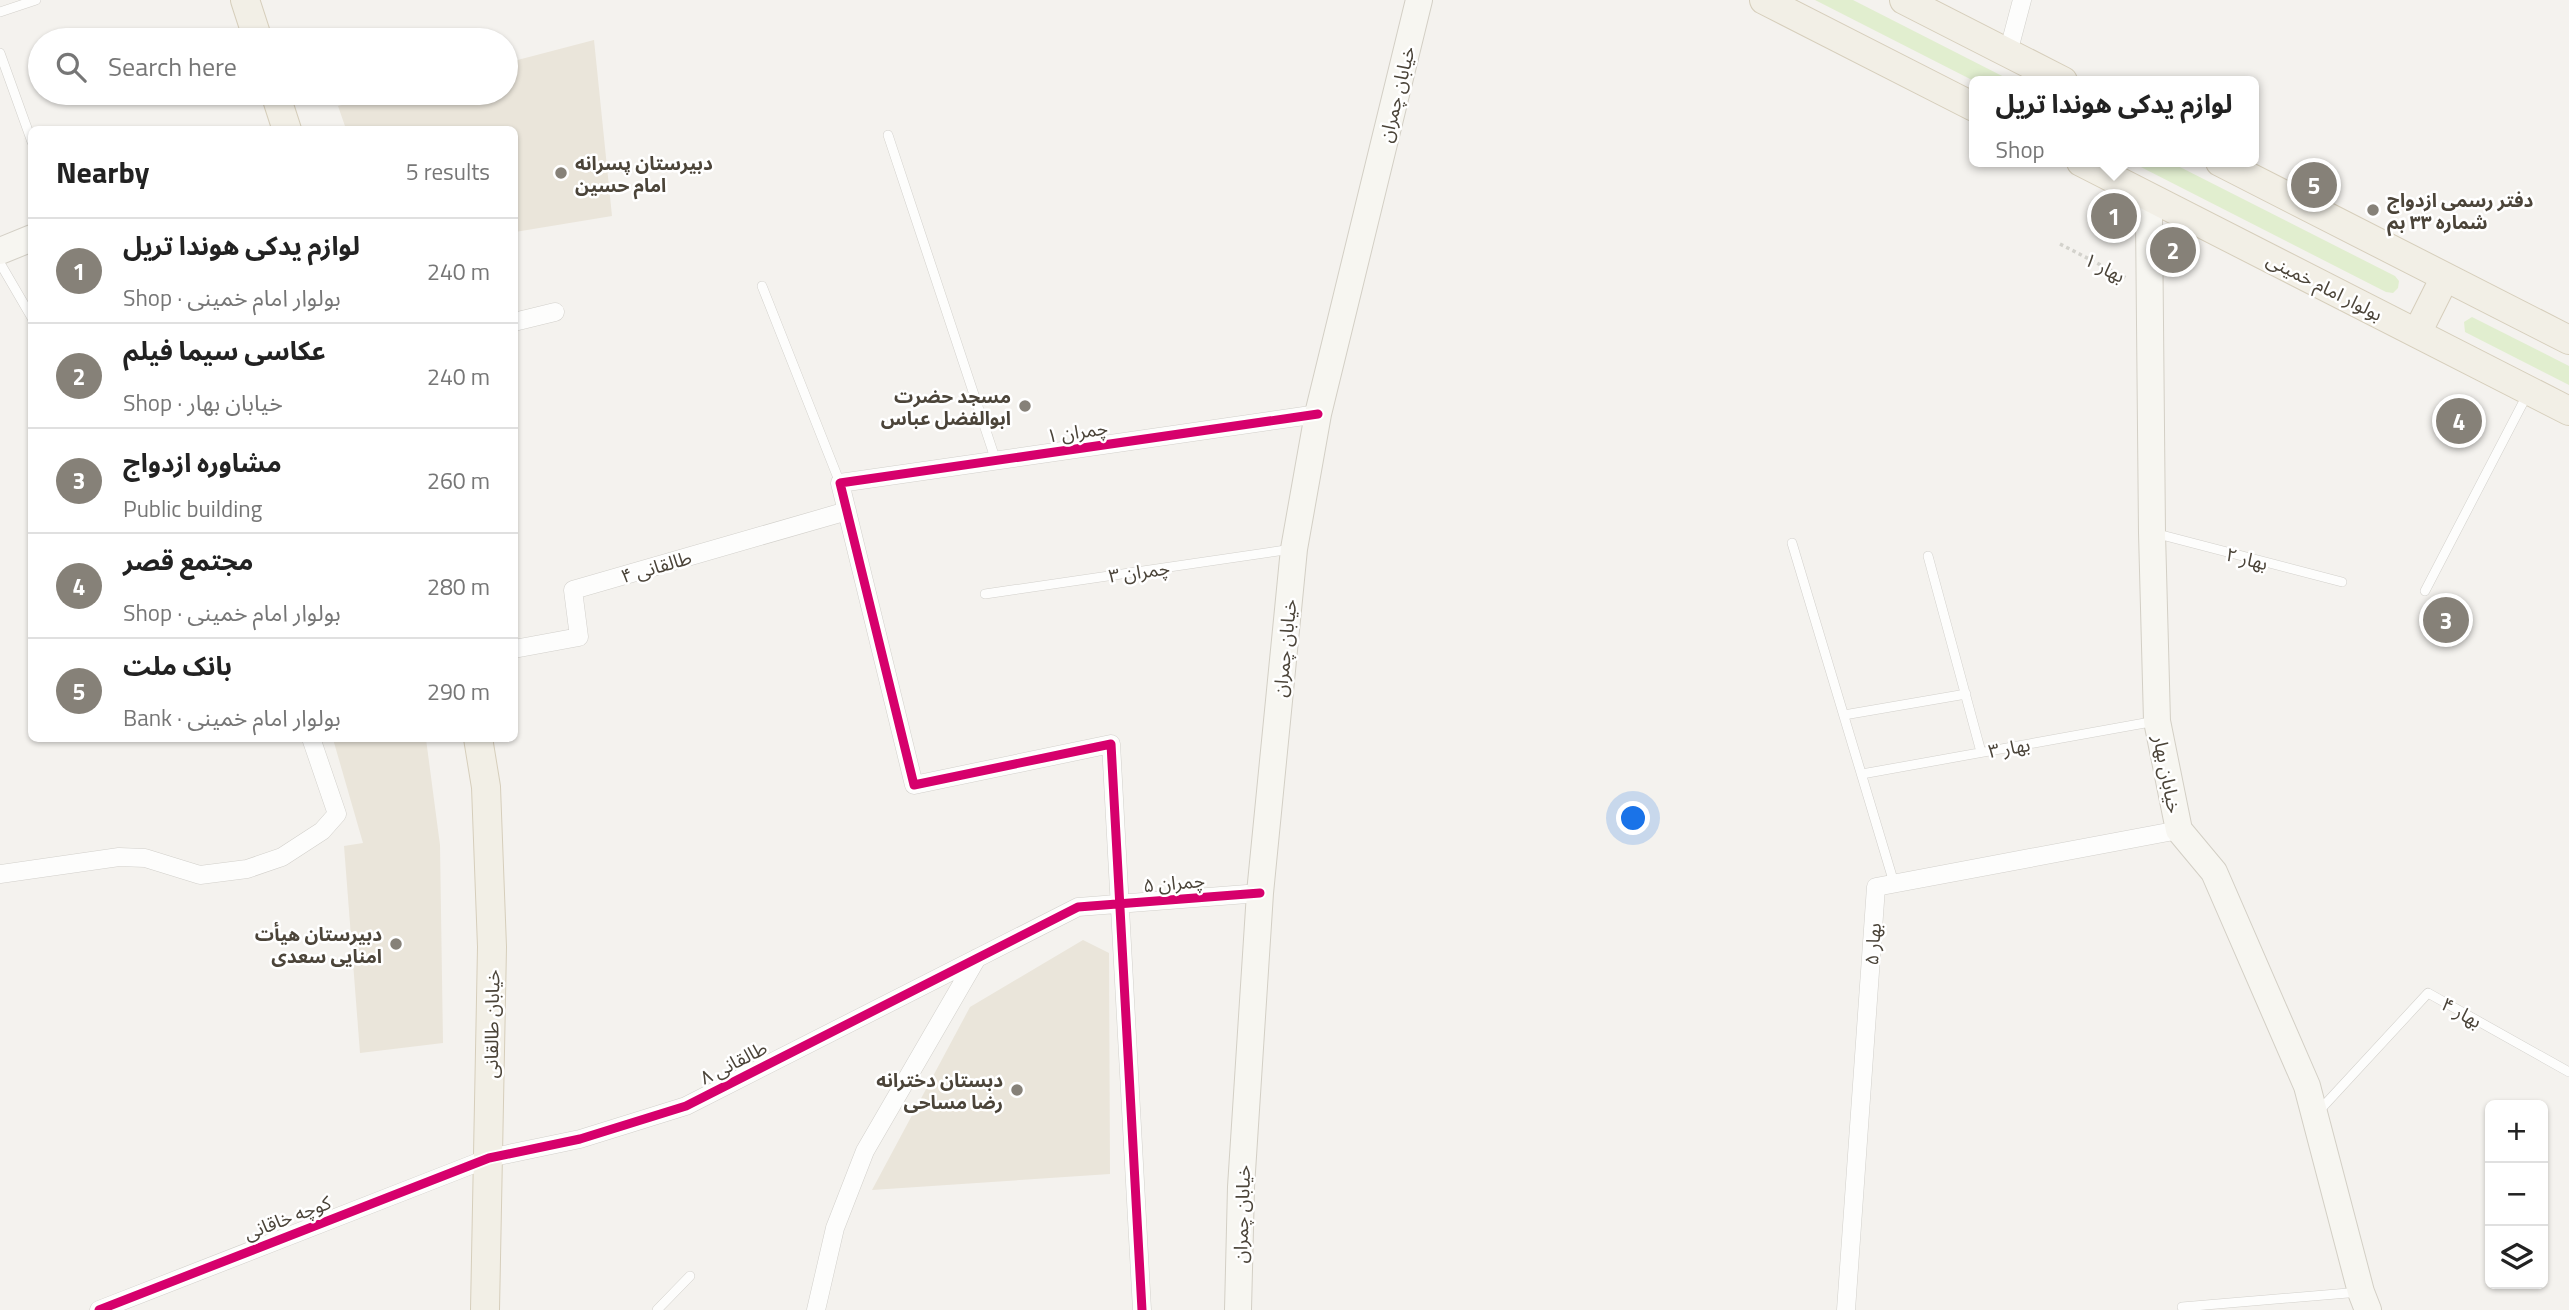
<!DOCTYPE html>
<html lang="en">
<head>
<meta charset="utf-8">
<style>
  body { margin:0; font-family:"Titillium Web","Noto Sans Arabic",sans-serif; background:#f2f2f2; color:#222 }
  .controls { position:absolute; right:21px; bottom:21px; display:grid; overflow:hidden; border-radius:10px; box-shadow:0 2px 5px #0004 }
  .controls button { width:63px; height:63px; display:grid; place-items:center; padding:0; border:0; border-bottom:2px solid #e0e0e0; background:#fff; color:#222; font:35px sans-serif }
  .you { position:absolute; left:1634px; top:819px; width:24px; height:24px; margin:-18px; border:5px solid #fff; border-radius:50%; background:#1a73e8; box-shadow:0 0 0 10px #1a73e833 }
  .badge { display:grid; place-items:center; width:46px; height:46px; border-radius:50%; background:#868178; color:#fff; font-size:23px; font-weight:700 }
  .pin { position:absolute; translate:-50% -50%; border:4px solid #fff; box-shadow:0 2px 7px #0006 }
  .popup { position:absolute; left:1969px; top:76px; width:290px; height:91px; box-sizing:border-box; display:grid; place-content:center; border-radius:10px; background:#fff; filter:drop-shadow(0 2px 5px #0005); font-size:23px; white-space:nowrap; color:#767676 }
  .popup b { font-size:26px; color:#222 }
  .popup::after { content:''; position:absolute; left:50%; top:100%; margin-left:-14px; border:14px solid transparent; border-top-color:#fff }
  .list { margin:0; padding:0; list-style:none }
  h2 { display:flex; justify-content:space-between; align-items:center; height:91px; margin:0; padding:0 28px; font-size:30px }
  h2 small { font-size:23px; font-weight:400; color:#767676 }
  .list li { display:grid; grid-template-columns:46px 1fr auto; gap:21px; align-items:center; box-sizing:border-box; height:105px; padding:0 28px; border-top:2px solid #e0e0e0 }
  .list b { display:block; font-size:26px; white-space:nowrap }
  .list p { margin:0; font-size:23px; white-space:nowrap; color:#767676 }
  .list em { font-size:23px; font-style:normal; color:#767676 }
  .icon { flex:none; width:38px; height:38px; fill:none; stroke:currentColor; stroke-width:2; stroke-linecap:round; stroke-linejoin:round }
  .map { position:relative; flex:none; width:2569px; height:1310px; overflow:hidden }
  .search { position:absolute; background:#fff; box-shadow:0 2px 5px #0004; left:28px; top:28px; width:490px; height:77px; display:flex; align-items:center; gap:18px; box-sizing:border-box; padding:0 24px; border-radius:38px; color:#767676; font-size:26px }
  .panel { position:absolute; background:#fff; box-shadow:0 2px 5px #0004; left:28px; top:126px; width:490px; height:616px; border-radius:10px }
  .map>svg:first-child { display:block }
  .education { fill:#eae5da }
  .green { fill:#e1eecf }
  .lines { fill:none; stroke-linecap:round; stroke-linejoin:round }
  .lane-casing { stroke:#d2d0cb; stroke-width:10 }
  .street-casing { stroke:#d2d0cb; stroke-width:19 }
  .secondary-casing { stroke:#d3cfc5; stroke-width:28 }
  .primary-casing { stroke:#d6cebb; stroke-width:30 }
  .path { stroke:#d3d2cc; stroke-width:3.5; stroke-dasharray:3.5 3.5; stroke-linecap:butt }
  .lane { stroke:#fdfdfc; stroke-width:9 }
  .street { stroke:#fdfdfc; stroke-width:18 }
  .secondary { stroke:#f7f6f1; stroke-width:26 }
  .primary { stroke:#f2efe6; stroke-width:28 }
  .cycleway-casing { stroke:#fff; stroke-width:13 }
  .cycleway { stroke:#d6006c; stroke-width:9 }
  .poi-dot { fill:#868178; stroke:#fff; stroke-width:2.5 }
  .labels { text-anchor:middle; dominant-baseline:central; stroke-width:5; stroke-linejoin:round; paint-order:stroke }
  .street-label { font-size:19px; fill:#4b4439; stroke:#fff }
  .poi-label { font-size:19px; font-weight:bold; fill:#4b4439; stroke:#fff; text-anchor:end }
</style>
</head>
<body>
<div class="map">
<svg width="2569" height="1310" viewBox="0 0 2569 1310">
  <rect width="100%" height="100%" fill="#f4f2ee"/>
  <path class="education" d="M594,40L612,216L515,232L514,130L346,129L338,106L389,93H506V63Z
    M333,739H426L440,845L443,1043L360,1053L344,846L363,843Z
    M1083,940L1109,953L1110,1174L872,1190L970,1007Z"/>
  <path class="green" d="M1815,0H1853L2012,81H1974Z
    M2131,162H2170L2395,276L2399,281L2398,288L2393,293L2386,292Z
    M2472,317L2569,366V385L2465,332L2464,322Z"/>
  <g class="lines">
    <defs>
      <path id="lane" d="M0,12L36,0
        M0,53L32,142
        M888,135L996,461
        M0,263L32,318
        M762,286L840,483
        M2154,533L2342,582
        M1792,543L1894,883
        M1928,556L1981,752
        M2425,591L2527,395
        M985,594L1292,549
        M1844,715L1966,694
        M1862,774L2156,721
        M2318,1112L2428,993L2569,1072
        M2182,1307L2360,1292
        M657,1310L690,1276"/>
      <path id="street" d="M2008,53L2022,0
        M514,322L555,312
        M514,649L579,637L573,590L847,511
        M0,874L119,857L145,858L200,875L247,869L282,857L322,831L337,814L311,738
        M99,1310L489,1158L580,1139L686,1106L1078,907L1260,893
        M816,1310L835,1228L865,1151L977,958
        M1142,1310L1111,744L914,785L840,483L1318,414
        M1846,1310L1876,887L2179,830"/>
      <path id="secondary" d="M2152,198L2149,218L2152,533L2157,721L2179,830L2214,872L2307,1086L2361,1292L2368,1310
        M0,251L32,238
        M1238,1310L1241,1187L1260,893L1294,549L1318,414L1419,0"/>
      <path id="primary" d="M245,0L258,40
        M1764,0L1974,107
        M1904,0L2063,81
        M275,93L287,130
        M2081,162L2569,411
        M2220,162L2569,340
        M2417,333L2445,277
        M478,738L486,787L492,947L485,1310"/>
    </defs>
    <use href="#lane" class="lane-casing"/>
    <use href="#street" class="street-casing"/>
    <use href="#secondary" class="secondary-casing"/>
    <use href="#primary" class="primary-casing"/>
    <path class="path" d="M2060,244L2126,278"/>
    <use href="#lane" class="lane"/>
    <use href="#street" class="street"/>
    <use href="#secondary" class="secondary"/>
    <use href="#primary" class="primary"/>
    <defs>
      <path id="cycleway" d="M99,1310L489,1158L580,1139L686,1106L1078,907L1260,893
        M1142,1310L1111,744L914,785L840,483L1318,414"/>
    </defs>
    <use href="#cycleway" class="cycleway-casing"/>
    <use href="#cycleway" class="cycleway"/>
  </g>
  <g class="poi-dot">
    <circle cx="561" cy="173" r="7"/>
    <circle cx="2373" cy="210" r="7"/>
    <circle cx="1025" cy="406" r="7"/>
    <circle cx="396" cy="944" r="7"/>
    <circle cx="1017" cy="1090" r="7"/>
  </g>
  <g class="labels">
    <g class="street-label">
      <text transform="translate(1396 94) rotate(-76)">خیابان چمران</text>
      <text transform="translate(2105 267) rotate(27)">بهار ۱</text>
      <text transform="translate(2325 286) rotate(27)">بولوار امام خمینی</text>
      <text transform="translate(1077 431) rotate(-8)">چمران ۱</text>
      <text transform="translate(2247 558) rotate(14)">بهار ۲</text>
      <text transform="translate(656 566) rotate(-16)">طالقانی ۴</text>
      <text transform="translate(1139 571) rotate(-8)">چمران ۳</text>
      <text transform="translate(1284 648) rotate(-84)">خیابان چمران</text>
      <text transform="translate(2009 747) rotate(-10)">بهار ۳</text>
      <text transform="translate(2168 774) rotate(79)">خیابان بهار</text>
      <text transform="translate(1174 882) rotate(-5)">چمران ۵</text>
      <text transform="translate(1872 944) rotate(-86)">بهار ۵</text>
      <text transform="translate(2462 1012) rotate(29)">بهار ۴</text>
      <text transform="translate(491 1024) rotate(-89)">خیابان طالقانی</text>
      <text transform="translate(733 1062) rotate(-27)">طالقانی ۸</text>
      <text transform="translate(1241 1214) rotate(-88)">خیابان چمران</text>
      <text transform="translate(287 1217) rotate(-21)">کوچه خاقانی</text>
    </g>
    <g class="poi-label">
      <text x="575" y="162" text-anchor="start">دبیرستان پسرانه<tspan x="575" dy="22">امام حسین</tspan></text>
      <text x="2387" y="199" text-anchor="start">دفتر رسمی ازدواج<tspan x="2387" dy="22">شماره ۳۳ بم</tspan></text>
      <text x="1011" y="395">مسجد حضرت<tspan x="1011" dy="22">ابوالفضل عباس</tspan></text>
      <text x="382" y="933">دبیرستان هیأت<tspan x="382" dy="22">امنایی سعدی</tspan></text>
      <text x="1003" y="1079">دبستان دخترانه<tspan x="1003" dy="22">رضا مساحی</tspan></text>
    </g>
  </g>
</svg>
<div class="controls">
<button>+</button>
<button>−</button>
<button><svg class="icon" aria-label="layers" viewBox="0 0 24 24"><path d="M12 4l9 5-9 5-9-5zM3 14l9 5 9-5"/></svg></button>
</div>
<div class="you"></div>
<div class="pin badge" style="left:2114px;top:216px">1</div>
<div class="popup"><b>لوازم یدکی هوندا تریل</b>Shop</div>
<div class="pin badge" style="left:2173px;top:250px">2</div>
<div class="pin badge" style="left:2446px;top:620px">3</div>
<div class="pin badge" style="left:2459px;top:421px">4</div>
<div class="pin badge" style="left:2314px;top:185px">5</div>
<div class="search"><svg class="icon" aria-label="search" viewBox="0 0 24 24"><circle cx="10" cy="10" r="6"/><path d="M15 15l6 6"/></svg>Search here</div>
<section class="panel">
<h2>Nearby<small>5 results</small></h2>
<ul class="list">
<li><span class="badge">1</span><div><b>لوازم یدکی هوندا تریل</b><p>Shop · بولوار امام خمینی</p></div><em>240 m</em></li>
<li><span class="badge">2</span><div><b>عکاسی سیما فیلم</b><p>Shop · خیابان بهار</p></div><em>240 m</em></li>
<li><span class="badge">3</span><div><b>مشاوره ازدواج</b><p>Public building</p></div><em>260 m</em></li>
<li><span class="badge">4</span><div><b>مجتمع قصر</b><p>Shop · بولوار امام خمینی</p></div><em>280 m</em></li>
<li><span class="badge">5</span><div><b>بانک ملت</b><p>Bank · بولوار امام خمینی</p></div><em>290 m</em></li>
</ul>
</section>
</div>
</body>
</html>
